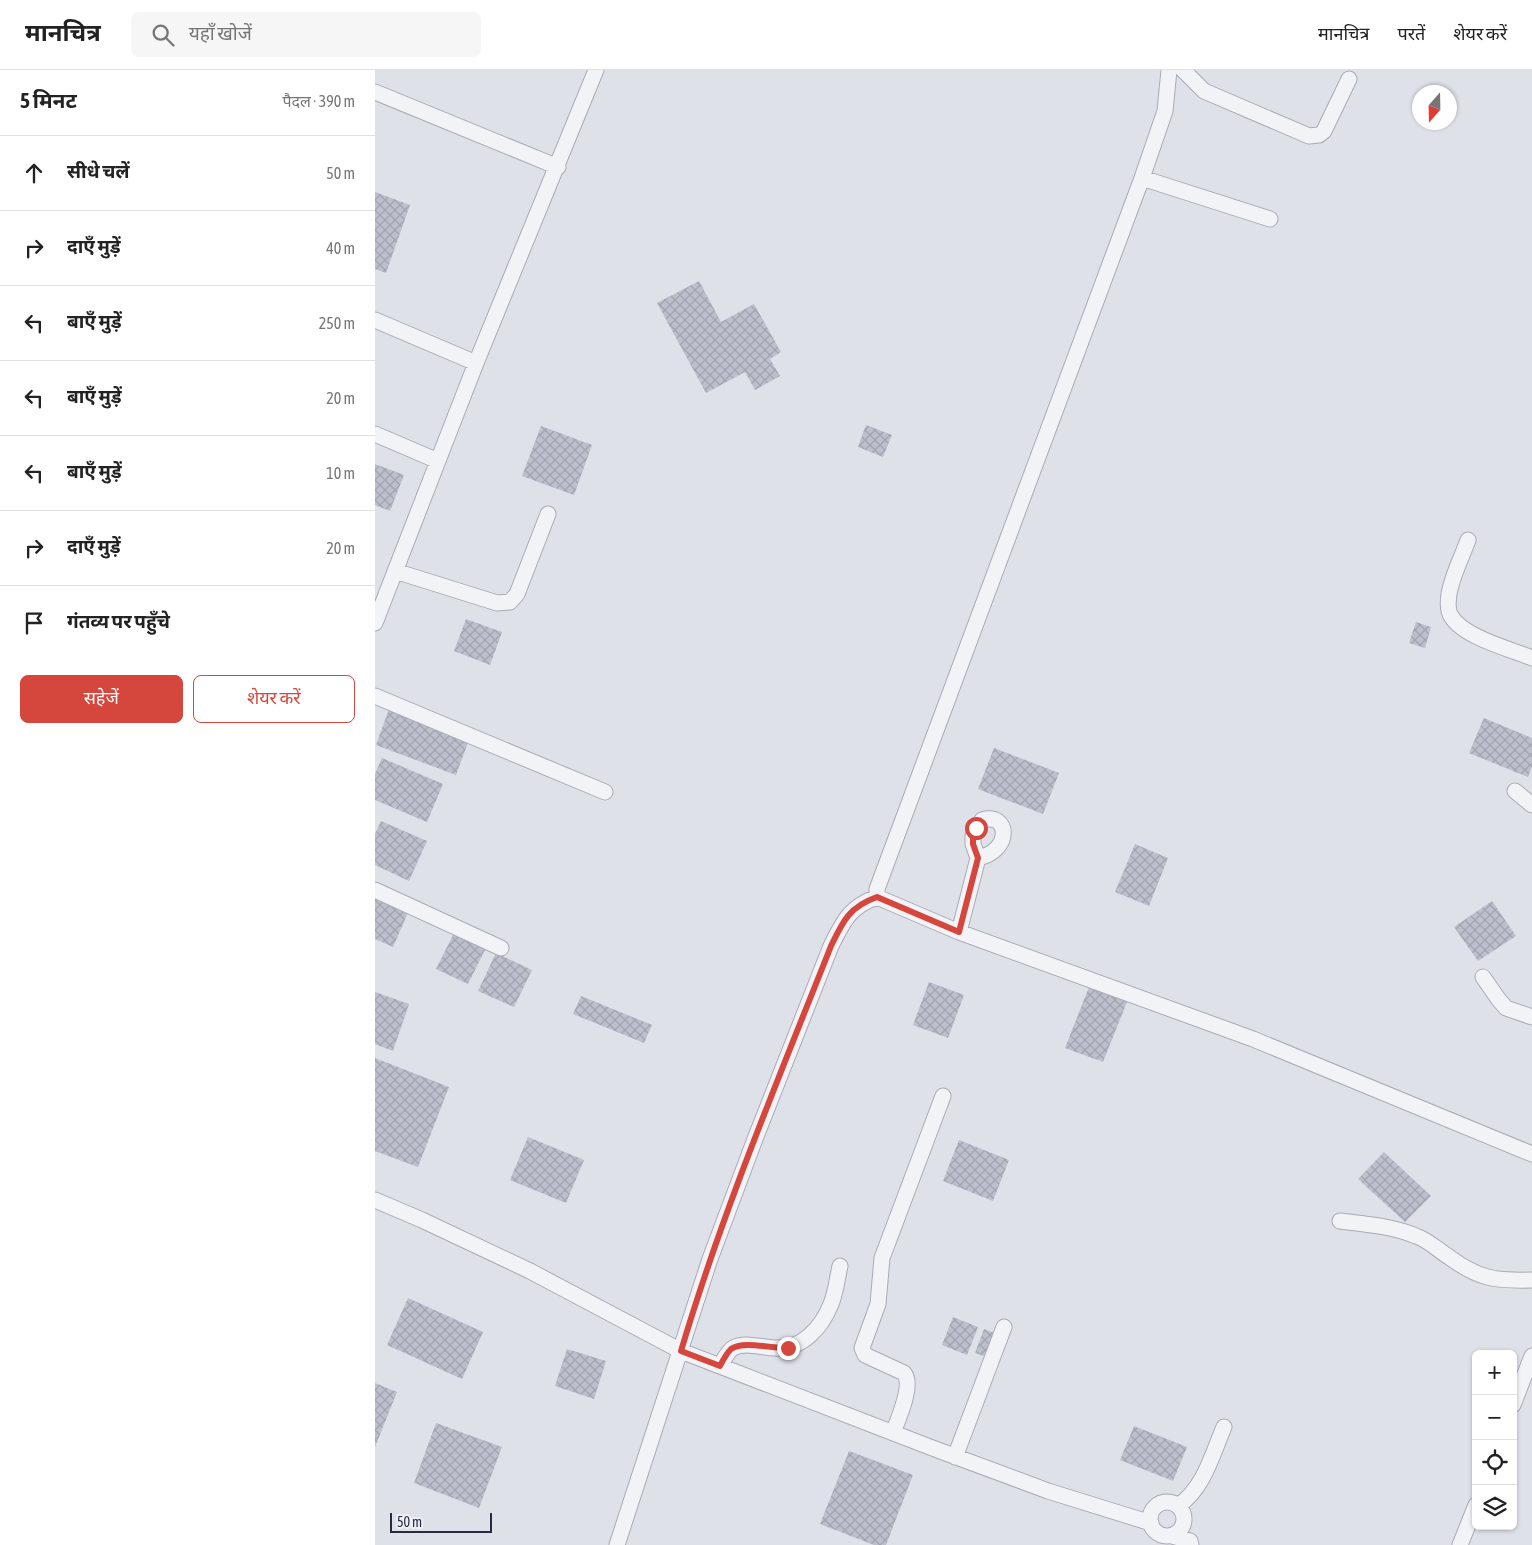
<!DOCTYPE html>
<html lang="hi">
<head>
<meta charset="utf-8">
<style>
  body { margin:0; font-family:"Asap Condensed","Noto Sans Devanagari",sans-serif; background:#f6f6f6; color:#222 }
  .controls { position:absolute; right:15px; bottom:15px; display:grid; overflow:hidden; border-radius:8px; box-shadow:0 1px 4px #0004 }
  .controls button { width:45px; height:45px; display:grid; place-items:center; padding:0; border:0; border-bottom:1px solid #e0e0e0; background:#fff; color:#222; font:25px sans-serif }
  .compass { position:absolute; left:1037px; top:15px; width:45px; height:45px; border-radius:50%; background:#fff; box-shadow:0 1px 4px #0004; rotate:200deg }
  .scale { position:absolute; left:15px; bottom:12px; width:102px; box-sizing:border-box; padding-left:5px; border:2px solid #272b41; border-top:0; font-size:14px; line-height:18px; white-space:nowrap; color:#272b41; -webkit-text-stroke:4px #eff0f7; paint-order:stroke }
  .stop { position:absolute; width:15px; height:15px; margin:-11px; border:4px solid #d5463d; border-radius:50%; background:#fff }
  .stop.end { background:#d5463d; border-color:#fff; box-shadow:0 1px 5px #0008 }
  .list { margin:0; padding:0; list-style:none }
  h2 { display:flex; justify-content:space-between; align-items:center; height:65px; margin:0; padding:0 20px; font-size:21px }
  h2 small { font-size:16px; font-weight:400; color:#767676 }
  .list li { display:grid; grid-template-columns:32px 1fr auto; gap:15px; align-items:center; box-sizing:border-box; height:75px; padding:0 20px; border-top:1px solid #e0e0e0 }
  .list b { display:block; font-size:19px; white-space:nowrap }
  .list em { font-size:16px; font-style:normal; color:#767676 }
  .actions { display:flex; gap:10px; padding:15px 20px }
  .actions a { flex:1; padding:11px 0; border:1px solid #d5463d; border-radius:8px; text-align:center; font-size:18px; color:#d5463d }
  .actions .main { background:#d5463d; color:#fff }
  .icon { flex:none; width:28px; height:28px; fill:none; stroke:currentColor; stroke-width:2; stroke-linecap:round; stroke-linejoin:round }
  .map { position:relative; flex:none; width:1157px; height:1475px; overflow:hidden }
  header { display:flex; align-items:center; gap:30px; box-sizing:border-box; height:70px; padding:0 25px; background:#fff; border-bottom:1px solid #e0e0e0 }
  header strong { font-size:24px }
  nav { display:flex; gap:28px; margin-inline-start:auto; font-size:18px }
  .search { width:350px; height:45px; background:#f6f6f6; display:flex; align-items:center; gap:12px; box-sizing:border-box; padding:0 18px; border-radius:8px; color:#767676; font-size:19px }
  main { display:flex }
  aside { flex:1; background:#fff }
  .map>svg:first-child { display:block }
  .building { fill:url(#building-cross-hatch) }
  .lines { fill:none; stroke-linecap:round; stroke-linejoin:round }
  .minor-casing { stroke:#a8aab7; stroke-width:17 }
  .minor { stroke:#f2f3f7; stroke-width:15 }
  .route { stroke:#d5463d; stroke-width:6 }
</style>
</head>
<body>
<header>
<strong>मानचित्र</strong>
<div class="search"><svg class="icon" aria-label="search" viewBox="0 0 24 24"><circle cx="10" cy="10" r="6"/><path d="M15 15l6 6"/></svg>यहाँ खोजें</div>
<nav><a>मानचित्र</a><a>परतें</a><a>शेयर करें</a></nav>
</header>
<main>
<aside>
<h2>5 मिनट<small>पैदल · 390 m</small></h2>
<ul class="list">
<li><svg class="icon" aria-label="ahead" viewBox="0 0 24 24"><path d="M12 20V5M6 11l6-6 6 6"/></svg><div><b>सीधे चलें</b></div><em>50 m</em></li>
<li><svg class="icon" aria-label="right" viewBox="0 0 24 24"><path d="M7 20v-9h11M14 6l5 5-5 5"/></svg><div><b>दाएँ मुड़ें</b></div><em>40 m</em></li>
<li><svg class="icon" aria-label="left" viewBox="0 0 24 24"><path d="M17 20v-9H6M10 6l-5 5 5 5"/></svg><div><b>बाएँ मुड़ें</b></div><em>250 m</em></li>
<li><svg class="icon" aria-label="left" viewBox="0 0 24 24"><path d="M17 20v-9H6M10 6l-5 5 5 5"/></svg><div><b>बाएँ मुड़ें</b></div><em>20 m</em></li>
<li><svg class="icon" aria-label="left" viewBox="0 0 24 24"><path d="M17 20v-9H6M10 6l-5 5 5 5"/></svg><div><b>बाएँ मुड़ें</b></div><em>10 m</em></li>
<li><svg class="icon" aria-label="right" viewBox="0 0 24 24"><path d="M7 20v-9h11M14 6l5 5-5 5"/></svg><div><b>दाएँ मुड़ें</b></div><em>20 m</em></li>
<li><svg class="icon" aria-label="arrive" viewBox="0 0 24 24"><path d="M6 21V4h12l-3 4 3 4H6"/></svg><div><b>गंतव्य पर पहुँचे</b></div></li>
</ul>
<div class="actions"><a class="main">सहेजें</a><a>शेयर करें</a></div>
</aside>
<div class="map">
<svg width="1157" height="1475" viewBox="0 0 1157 1475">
  <defs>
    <pattern id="building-cross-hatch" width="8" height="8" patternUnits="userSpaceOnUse" patternTransform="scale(1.25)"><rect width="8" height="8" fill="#bcbfcc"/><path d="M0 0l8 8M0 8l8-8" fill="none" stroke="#a2a4b0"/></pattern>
  </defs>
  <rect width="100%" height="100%" fill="#dfe1e9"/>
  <path class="building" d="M0,122L35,135L11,203L0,199Z
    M324,211L346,252L379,234L406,282L395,289L405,306L380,320L370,302L331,323L282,233Z
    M491,355L517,365L508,387L483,377Z
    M166,356L217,375L199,425L147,406Z
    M0,394L29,405L15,441L0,435Z
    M91,549L127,562L115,595L79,581Z
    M1041,552L1056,557L1050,578L1034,573Z
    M14,639L94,670L81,705L1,675Z
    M1109,648L1157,668V697L1153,707L1094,683Z
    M619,678L684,703L668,744L603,719Z
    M7,688L68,714L52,752L0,730V704Z
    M6,751L52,771L34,811L0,795V764Z
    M760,774L793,788L774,836L740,822Z
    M0,823L35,838L18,877L0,869Z
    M1117,831L1141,866L1103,891L1079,857Z
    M80,861L112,876L93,914L61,899Z
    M121,883L157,900L139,937L103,921Z
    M554,912L589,925L573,968L538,955Z
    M714,917L752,932L728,992L690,978Z
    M0,922L34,934L18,981L0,974Z
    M206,926L277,955L269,973L198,944Z
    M0,988L74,1017L43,1097L0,1081Z
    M153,1067L209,1090L191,1133L135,1110Z
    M584,1070L634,1090L618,1131L568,1111Z
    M1009,1082L1056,1126L1030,1152L983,1109Z
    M33,1228L108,1262L87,1309L12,1275Z
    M578,1247L603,1257L592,1285L567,1275Z
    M609,1259L619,1263L609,1286L600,1283Z
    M192,1279L231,1291L219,1329L180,1316Z
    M0,1313L22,1322L0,1377Z
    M61,1353L127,1377L104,1438L39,1413Z
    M759,1356L812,1377L798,1411L745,1390Z
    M474,1381L538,1405L511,1475H499L445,1454Z"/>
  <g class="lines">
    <defs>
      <path id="minor" d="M808,0L829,21L934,66L944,65L949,61L974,9
        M0,22L183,97
        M767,108L895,149
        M0,250L101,293
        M0,364L63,391
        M1093,470C1087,487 1077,506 1074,524C1073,531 1072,540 1076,546C1088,567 1135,579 1157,588
        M20,501L122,533L135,532L142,524L173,444
        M0,553L101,293L221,0
        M0,626L230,722
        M1140,721L1157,735
        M0,820L126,878
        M502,827V819L767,108L790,41L794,0
        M584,862L603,788L598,774V766L601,758L607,750C635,742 637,781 603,788
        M1108,907L1124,930L1131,938L1157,947
        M0,1130L47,1150L155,1201L306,1281L560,1379L673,1421L776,1453
        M965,1151C990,1154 1018,1156 1041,1166C1053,1170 1063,1180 1074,1187C1104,1209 1120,1211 1157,1210
        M345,1296C349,1290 352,1282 358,1278C370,1271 387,1278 400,1278C427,1280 447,1257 456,1234C461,1222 462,1209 465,1196
        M1138,1335L1157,1286
        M518,1363C523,1349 539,1315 529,1303L490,1285L487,1278L503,1234L507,1188L568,1026
        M580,1387L629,1257
        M775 1449a17 17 0 1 1 34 0a17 17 0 1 1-34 0Z
        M803,1436C829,1418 837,1385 849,1357
        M797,1466L815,1471L816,1475
        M242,1475L335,1189L380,1069L456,876C468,852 474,837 502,827L584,862L878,969L1157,1084
        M1085,1475L1101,1435"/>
    </defs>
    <use href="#minor" class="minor-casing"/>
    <use href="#minor" class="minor"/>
  </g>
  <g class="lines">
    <path class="route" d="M413,1278C398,1279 368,1270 356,1279C351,1284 348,1290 345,1296L306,1281C347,1143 403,1010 456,876C468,851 474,837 502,827L584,862L603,788L598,774V766L601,758"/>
  </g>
</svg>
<div class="controls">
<button>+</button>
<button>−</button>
<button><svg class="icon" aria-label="locate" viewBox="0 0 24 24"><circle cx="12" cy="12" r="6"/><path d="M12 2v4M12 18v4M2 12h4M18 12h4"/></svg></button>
<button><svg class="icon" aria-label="layers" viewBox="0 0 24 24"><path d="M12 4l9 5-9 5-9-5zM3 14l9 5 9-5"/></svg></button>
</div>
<svg class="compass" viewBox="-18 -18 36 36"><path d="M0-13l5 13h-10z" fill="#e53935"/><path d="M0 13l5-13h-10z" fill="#767676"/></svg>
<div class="scale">50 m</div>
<div class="stop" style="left:601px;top:758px"></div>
<div class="stop end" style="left:413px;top:1278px"></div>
</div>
</main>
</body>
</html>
